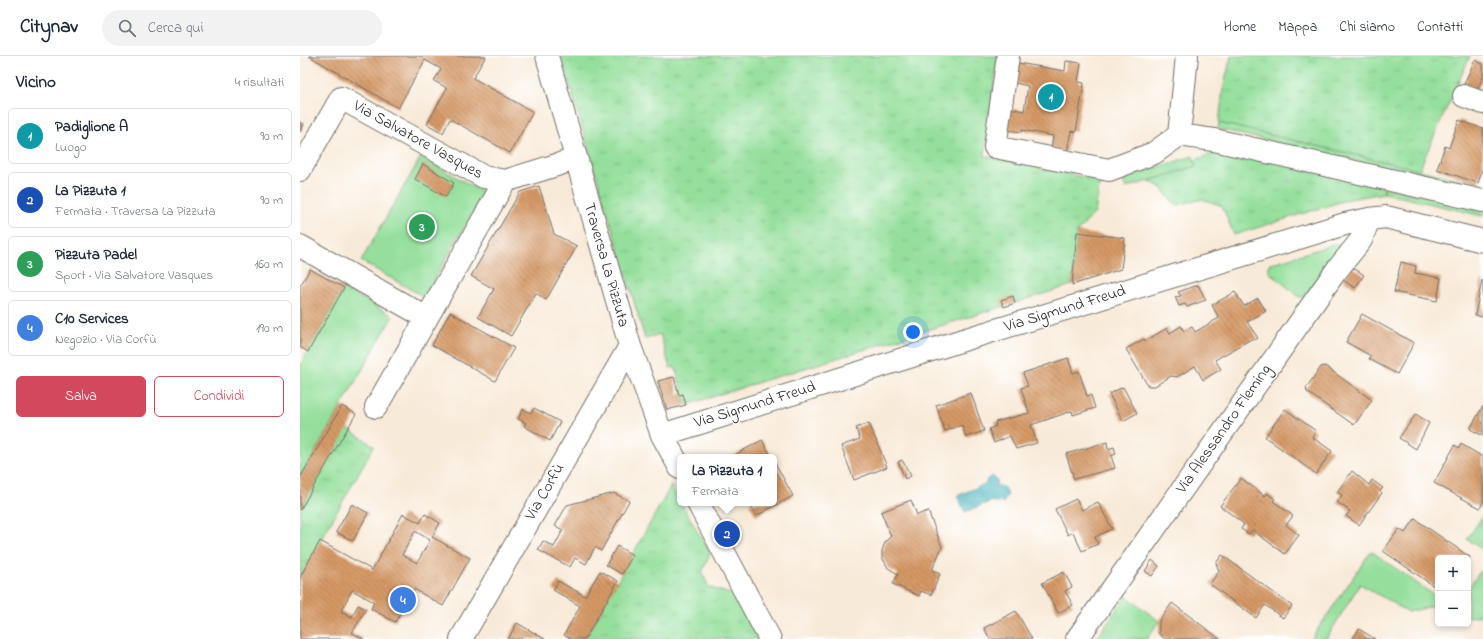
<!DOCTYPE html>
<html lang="it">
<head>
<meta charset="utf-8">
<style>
  body { margin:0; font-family:"Indie Flower",sans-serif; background:#f2f2f3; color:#1f2937 }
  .controls { position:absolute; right:12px; bottom:12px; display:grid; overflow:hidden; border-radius:6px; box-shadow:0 2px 6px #0003 }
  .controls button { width:36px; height:36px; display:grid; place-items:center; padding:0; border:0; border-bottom:1px solid #e0e1e3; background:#fff; color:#1f2937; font:20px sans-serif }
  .you { position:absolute; left:613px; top:276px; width:14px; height:14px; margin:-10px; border:3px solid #fff; border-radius:50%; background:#1a73e8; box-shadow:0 0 0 6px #1a73e833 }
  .badge { display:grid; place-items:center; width:26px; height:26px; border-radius:50%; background:#d1495b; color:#fff; font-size:13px; font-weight:700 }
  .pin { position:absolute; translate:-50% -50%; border:2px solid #fff; box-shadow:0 1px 4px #0006 }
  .popup { position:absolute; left:377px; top:398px; width:100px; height:52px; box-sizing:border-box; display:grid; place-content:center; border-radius:6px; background:#fff; filter:drop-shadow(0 1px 3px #0005); font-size:13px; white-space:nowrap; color:#747a83 }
  .popup b { font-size:15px; color:#1f2937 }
  .popup::after { content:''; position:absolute; left:50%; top:100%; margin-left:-8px; border:8px solid transparent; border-top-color:#fff }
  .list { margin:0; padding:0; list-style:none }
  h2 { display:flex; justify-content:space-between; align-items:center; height:52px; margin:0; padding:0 16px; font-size:17px }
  h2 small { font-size:13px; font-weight:400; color:#747a83 }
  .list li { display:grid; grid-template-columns:26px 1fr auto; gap:12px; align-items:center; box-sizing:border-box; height:56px; margin:0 8px 8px; padding:0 8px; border:1px solid #e0e1e3; border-radius:6px }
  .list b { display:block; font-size:15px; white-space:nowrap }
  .list p { margin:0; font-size:13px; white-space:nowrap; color:#747a83 }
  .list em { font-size:13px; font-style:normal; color:#747a83 }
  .actions { display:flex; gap:8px; padding:12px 16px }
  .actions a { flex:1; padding:9px 0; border:1px solid #d1495b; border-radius:6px; text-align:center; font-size:14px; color:#d1495b }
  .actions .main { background:#d1495b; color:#fff }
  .icon { flex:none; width:22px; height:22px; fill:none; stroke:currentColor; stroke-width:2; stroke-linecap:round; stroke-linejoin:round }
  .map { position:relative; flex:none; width:1183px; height:583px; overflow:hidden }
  header { display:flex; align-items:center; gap:24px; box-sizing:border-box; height:56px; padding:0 20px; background:#fff; border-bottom:1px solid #e0e1e3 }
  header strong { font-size:19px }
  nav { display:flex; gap:22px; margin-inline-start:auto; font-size:14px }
  .search { width:280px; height:36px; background:#f2f2f3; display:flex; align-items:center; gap:10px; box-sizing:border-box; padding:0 14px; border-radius:22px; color:#747a83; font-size:15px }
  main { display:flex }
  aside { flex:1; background:#fff }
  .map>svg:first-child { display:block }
  .grass { fill:url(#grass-tufts); stroke:#608563 }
  .green { fill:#94df9b; stroke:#608563 }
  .water { fill:url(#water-ripples); stroke:#386f74 }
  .building { fill:url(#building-back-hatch); fill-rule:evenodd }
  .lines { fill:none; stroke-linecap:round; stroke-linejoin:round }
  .minor-casing { stroke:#736e68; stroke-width:24 }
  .minor { stroke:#fff; stroke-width:22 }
  .labels { text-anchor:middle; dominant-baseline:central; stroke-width:3; stroke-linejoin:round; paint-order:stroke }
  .street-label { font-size:16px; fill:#2b2b2b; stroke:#fff }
</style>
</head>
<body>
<header>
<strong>Citynav</strong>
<div class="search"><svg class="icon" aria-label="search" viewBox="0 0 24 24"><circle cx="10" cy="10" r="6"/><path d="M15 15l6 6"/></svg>Cerca qui</div>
<nav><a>Home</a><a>Mappa</a><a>Chi siamo</a><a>Contatti</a></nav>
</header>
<main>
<aside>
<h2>Vicino<small>4 risultati</small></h2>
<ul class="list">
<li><span class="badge" style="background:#0f9aa8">1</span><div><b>Padiglione A</b><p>Luogo</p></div><em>90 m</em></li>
<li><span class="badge" style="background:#1a4fb4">2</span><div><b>La Pizzuta 1</b><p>Fermata · Traversa La Pizzuta</p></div><em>90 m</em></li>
<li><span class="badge" style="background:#2e9e5b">3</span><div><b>Pizzuta Padel</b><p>Sport · Via Salvatore Vasques</p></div><em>160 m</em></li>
<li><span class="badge" style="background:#3f7fe0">4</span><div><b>C10 Services</b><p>Negozio · Via Corfù</p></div><em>190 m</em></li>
</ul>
<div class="actions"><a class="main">Salva</a><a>Condividi</a></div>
</aside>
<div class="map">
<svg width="1183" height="583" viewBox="0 0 1183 583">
  <defs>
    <pattern id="grass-tufts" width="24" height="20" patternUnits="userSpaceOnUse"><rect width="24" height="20" fill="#94df9b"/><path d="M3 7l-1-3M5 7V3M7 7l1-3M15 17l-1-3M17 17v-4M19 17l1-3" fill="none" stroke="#80c086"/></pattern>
    <pattern id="water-ripples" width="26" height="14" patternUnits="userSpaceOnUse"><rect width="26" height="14" fill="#44b3bd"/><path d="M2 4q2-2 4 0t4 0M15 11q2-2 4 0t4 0" fill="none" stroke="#39929a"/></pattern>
    <pattern id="building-back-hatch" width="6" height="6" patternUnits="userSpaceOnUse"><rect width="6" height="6" fill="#d59966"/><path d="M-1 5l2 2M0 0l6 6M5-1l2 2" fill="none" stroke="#ad7d54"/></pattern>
  </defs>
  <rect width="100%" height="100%" fill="#fff"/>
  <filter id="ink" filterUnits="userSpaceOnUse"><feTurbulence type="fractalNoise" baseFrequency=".025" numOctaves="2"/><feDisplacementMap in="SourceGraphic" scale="8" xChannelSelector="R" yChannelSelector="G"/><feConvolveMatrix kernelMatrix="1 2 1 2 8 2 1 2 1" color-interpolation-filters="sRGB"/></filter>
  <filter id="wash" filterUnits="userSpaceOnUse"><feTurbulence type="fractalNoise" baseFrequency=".012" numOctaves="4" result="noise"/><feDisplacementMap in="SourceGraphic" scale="16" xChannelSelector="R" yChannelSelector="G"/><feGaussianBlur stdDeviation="0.9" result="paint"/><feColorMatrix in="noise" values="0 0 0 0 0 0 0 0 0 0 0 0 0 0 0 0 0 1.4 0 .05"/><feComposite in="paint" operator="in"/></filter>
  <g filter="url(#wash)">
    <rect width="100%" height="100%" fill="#f8ead8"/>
    <path class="grass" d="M261,0H698L685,100L800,125L795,157L777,176L772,229L386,349L375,311L370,312L360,278L345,283Z
      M931,0H1170L1119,114L919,67L923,33Z
      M916,92L1084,131V137L1050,143L934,179L922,150L902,143L877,149L868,141L862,132L849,125L896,110L894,104L916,97Z
      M47,372L74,390L0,521V454Z
      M371,430L410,497L402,517L409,531L433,539L459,583H285Z
      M1183,460V494L1167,483Z"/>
    <path class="green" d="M919,67L1183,129V134L918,73Z
      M893,100L896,110L826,132L822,122Z
      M121,101L184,137L124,241L61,205Z
      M1084,131L1183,153V160L1084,137Z
      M1039,187L1041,189L1005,241H999L969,216V208Z
      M44,232L93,260L0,422V309Z
      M1071,495L1138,542V549L1108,556L1060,528L1026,583H1011Z
      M1181,514L1183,516V559L1168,561V533Z
      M826,540L859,565L847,583H796Z"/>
    <path class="water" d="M692,420L697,424L696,430C703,430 706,432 708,439L704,446L696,447L692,445L665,456L657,440L685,428L687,423Z"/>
    <g id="blocks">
      <path class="building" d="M9,0H186L173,22L233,56L210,97L150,63L143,77L127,68L147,32L134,25L141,13L125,4L98,52Z
        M1175,4L1183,8V22L1177,34L1164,28Z
        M766,5L781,7L778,26L784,27L776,76L771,75L767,96L751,93L753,80L722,74V76L705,74L709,52L724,55L728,30L715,27L718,7L765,15Z
        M1159,64L1183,73V111L1178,127L1137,113L1145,90L1149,92Z
        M0,66L4,68L0,76Z
        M123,108L154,127L146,141L115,123Z
        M239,130L254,178L277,190L246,244L236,237L211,280L178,261L194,233L171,220L220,136Z
        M777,176L825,182L821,213L772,229Z
        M1101,206L1116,210L1115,217L1141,222L1137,245L1094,236Z
        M1052,211L1064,219L1055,232L1043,224Z
        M10,213L44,232L8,296L0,291V230Z
        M1182,224L1183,225V261L1175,259Z
        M898,229L906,244L887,251L885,248L879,250L875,241L881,240L878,236Z
        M935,236L944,250L958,242L966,255L947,266L958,282L955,284L953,282L915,304L921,313L903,324L895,310L877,321L871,320L855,330H848L826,293L844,283L845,285L867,272L870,277L881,270L884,275L892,271L895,276L919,262L912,249Z
        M713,240L715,247L704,251L701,244Z
        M150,256L214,292L195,325L132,289Z
        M1062,258L1114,287L1097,318L1069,303L1071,300L1046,286Z
        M768,302L773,317L779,315L787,340L791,339L795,352L773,359L772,355L731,369L737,387L716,393L710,380L694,387L689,373L696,370L695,366L729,357L721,332L728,330L723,317Z
        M1025,310L1072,344L1054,369L1007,336L1006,332L1021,311Z
        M374,321L379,339L383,338L386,349L367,354L358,325Z
        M823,331L837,357L823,365L809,338Z
        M671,337L684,375L666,381L662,369L645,375L636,349Z
        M42,350L56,358L0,454V422Z
        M1183,350V380L1170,373Z
        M234,352L260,366L250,385L224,370L226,367L218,363L223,353L231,357Z
        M985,353L1016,375L1012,381L1032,395L1016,418L965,381Z
        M1116,358L1129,367L1116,393L1099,382Z
        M569,367L587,411L554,424L541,390L560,383L556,372Z
        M462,384L472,401H431Z
        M807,386L808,393L814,391L816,398L811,400L815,412L774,423L766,398Z
        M1161,388L1183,401V447L1180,452L1134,427L1155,389L1159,392Z
        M602,404L611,420L605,423L598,406Z
        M474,405L493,440L456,460L449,447H474Z
        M1052,415L1069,429L1072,424L1083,432L1080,435L1082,437L1059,469L1046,460L1050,455L1037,446L1042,439L1037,436Z
        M941,422L965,440L967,437L975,443L973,445L993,460L986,469L999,479L985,498L952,474L949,478L941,473L944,468L920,450Z
        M314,437L329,445L301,495L295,491L286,508L275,502L270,511L238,494L243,485L254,491L263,474L255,470L267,449Z
        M776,443L782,454L798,446L812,473L795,481L798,488L782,495L773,476L768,479L755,453Z
        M611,444L617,459L628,455L642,491L632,514L640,518L631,539L621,535L619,540L593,528L598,518L588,512L582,501V495L584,489L586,485L591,480L581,456Z
        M52,448L68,457L53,485L36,476Z
        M103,458L120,467L125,458L140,467L132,481L170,502L143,550L114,533L95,566L71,553L74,546L52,534L41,555L52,561L58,549L66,553L52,577L64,583H2L0,582V521L20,485L72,514ZM115,475L130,484L117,507L102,499Z
        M1115,463L1170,501L1168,504V502H1138V533L1083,495L1099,473L1105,477Z
        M317,490L333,499L322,518L306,509Z
        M922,499L992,550L983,562L965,549L956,562L910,528L919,515L916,507Z
        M852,504L859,510L852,520L845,515Z
        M300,515L318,525L285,583H272L264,579L280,550L253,534L258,525L285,540Z
        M764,516L772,531L765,535L773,549L758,557L742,527Z
        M872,547L920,583H865L859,578V565Z
        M716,555L732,583H690L684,572Z
        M217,567L245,583H208Z
        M1059,573L1075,583H1052Z"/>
    </g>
  </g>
  <g filter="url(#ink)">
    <use href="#blocks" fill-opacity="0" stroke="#736e68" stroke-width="1"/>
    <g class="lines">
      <defs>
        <path id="minor" d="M247,0L330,290L362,379L380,412
          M708,0L695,91L809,114L854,97L879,79
          M887,0L879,79L914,84L1183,145
          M1164,40L1183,47
          M0,114L41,42L184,121L205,125L276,103
          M0,190L127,262
          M76,351L205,125
          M362,379L663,284L1045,168L1069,163L1086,161L1183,185
          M398,447L470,583
          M161,583L330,290
          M777,583L1036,215L1061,184L1069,163"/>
      </defs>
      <use href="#minor" class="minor-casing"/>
      <use href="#minor" class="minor"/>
    </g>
  </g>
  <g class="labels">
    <g class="street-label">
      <text transform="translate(118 84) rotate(29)">Via Salvatore Vasques</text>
      <text transform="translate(306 209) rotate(74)">Traversa La Pizzuta</text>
      <text transform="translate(765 253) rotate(-17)">Via Sigmund Freud</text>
      <text transform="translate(455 349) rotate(-17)">Via Sigmund Freud</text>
      <text transform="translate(924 373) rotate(-55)">Via Alessandro Fleming</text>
      <text transform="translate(245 436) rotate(-60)">Via Corfù</text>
    </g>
  </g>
</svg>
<div class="controls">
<button>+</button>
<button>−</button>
</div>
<div class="you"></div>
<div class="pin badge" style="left:751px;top:41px;background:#0f9aa8">1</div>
<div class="pin badge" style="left:427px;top:478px;background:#1a4fb4">2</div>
<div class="popup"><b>La Pizzuta 1</b>Fermata</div>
<div class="pin badge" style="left:122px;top:171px;background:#2e9e5b">3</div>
<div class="pin badge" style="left:103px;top:544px;background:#3f7fe0">4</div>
</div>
</main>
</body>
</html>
